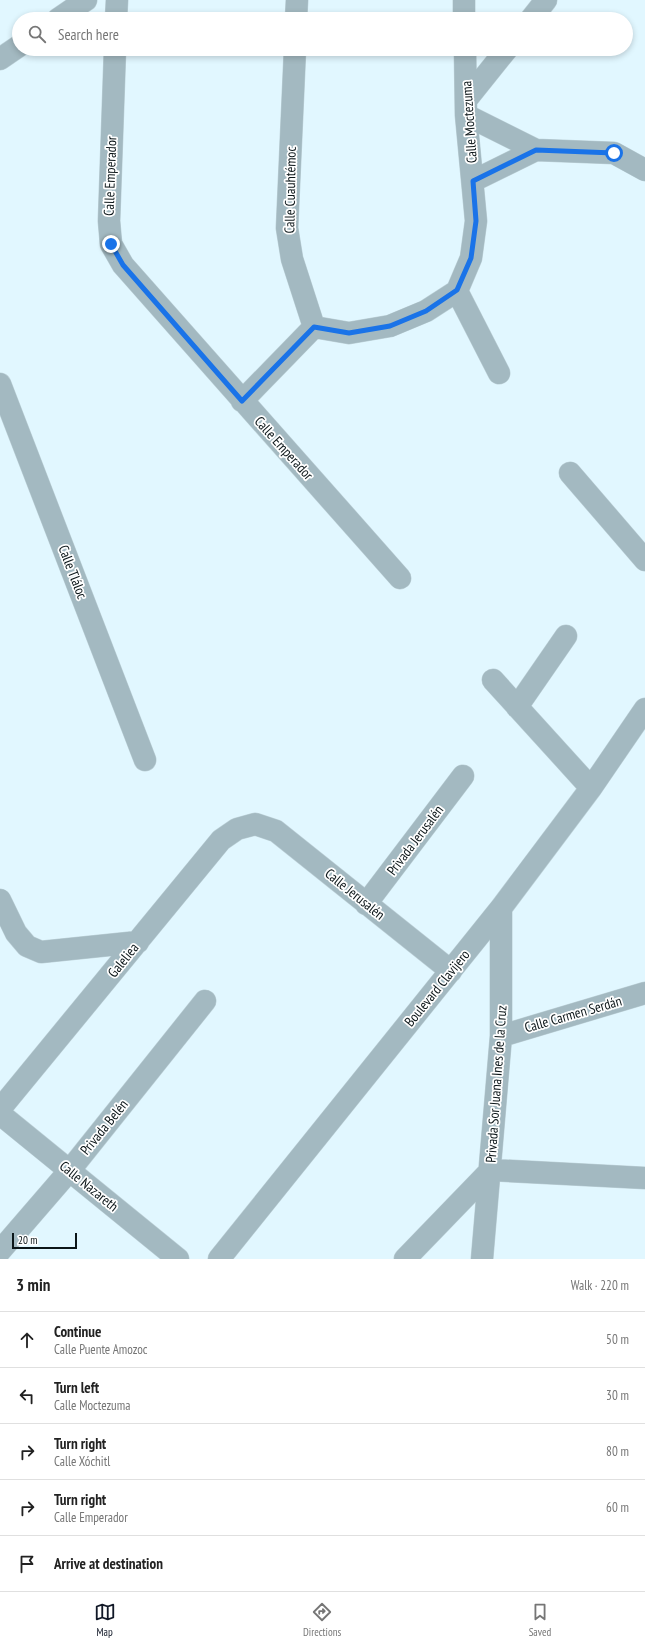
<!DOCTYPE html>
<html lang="en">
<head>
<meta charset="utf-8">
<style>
  body { margin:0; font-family:"PT Sans Narrow",sans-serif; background:#f2f2f2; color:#222 }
  .scale { position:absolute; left:12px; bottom:10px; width:65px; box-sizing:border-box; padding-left:4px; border:2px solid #0b1518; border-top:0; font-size:11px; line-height:14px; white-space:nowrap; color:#0b1518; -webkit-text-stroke:3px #fff; paint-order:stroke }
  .stop { position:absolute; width:12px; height:12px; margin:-9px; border:3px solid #1a73e8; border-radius:50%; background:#fff }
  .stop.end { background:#1a73e8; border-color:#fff; box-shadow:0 1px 4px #0008 }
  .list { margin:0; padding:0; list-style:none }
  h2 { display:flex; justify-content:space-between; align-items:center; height:52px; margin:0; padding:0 16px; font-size:17px }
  h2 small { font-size:13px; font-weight:400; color:#767676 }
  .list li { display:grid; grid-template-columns:26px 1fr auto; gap:12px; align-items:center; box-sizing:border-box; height:56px; padding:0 16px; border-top:1px solid #e0e0e0 }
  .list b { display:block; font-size:15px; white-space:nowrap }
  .list p { margin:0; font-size:13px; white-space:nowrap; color:#767676 }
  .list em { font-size:13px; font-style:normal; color:#767676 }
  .icon { flex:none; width:22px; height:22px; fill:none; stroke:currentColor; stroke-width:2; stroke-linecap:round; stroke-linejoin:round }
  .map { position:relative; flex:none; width:645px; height:1259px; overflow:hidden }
  .search { position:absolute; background:#fff; box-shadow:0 2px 6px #0003; left:12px; right:12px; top:12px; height:44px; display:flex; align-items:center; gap:10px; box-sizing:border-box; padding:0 14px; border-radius:22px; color:#767676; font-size:15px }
  .sheet { height:332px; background:#fff }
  nav { display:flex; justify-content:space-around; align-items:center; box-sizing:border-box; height:56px; border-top:1px solid #e0e0e0; background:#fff; font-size:11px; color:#767676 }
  nav a { display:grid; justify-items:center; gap:2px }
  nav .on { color:#111827 }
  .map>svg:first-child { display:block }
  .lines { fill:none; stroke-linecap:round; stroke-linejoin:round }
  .minor-casing { stroke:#bfd3da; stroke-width:23 }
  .minor { stroke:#a3b9c1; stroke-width:22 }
  .route { stroke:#1a73e8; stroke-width:5 }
  .labels { text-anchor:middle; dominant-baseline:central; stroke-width:3.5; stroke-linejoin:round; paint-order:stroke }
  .street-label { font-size:14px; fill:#0b1518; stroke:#fff }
</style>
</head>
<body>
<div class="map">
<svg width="645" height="1259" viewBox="0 0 645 1259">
  <rect width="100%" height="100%" fill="#e1f7ff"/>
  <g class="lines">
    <defs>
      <path id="minor" d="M464,0V19
        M58,19L86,0
        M116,19L117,0
        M296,19L297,0
        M531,19L546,0
        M115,49L109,221L111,244L123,265L400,578
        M295,49L287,228L292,259L314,327
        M0,59L19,46
        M466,100L507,49
        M466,115L536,150L614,153L645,170
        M473,181L536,150
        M457,291L471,258L476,221L466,115L465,49
        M457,291L499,373
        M314,327L349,333L390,326L426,311L457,291
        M0,384L145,760
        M242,401L314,327
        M570,473L645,560
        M493,680L591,788
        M517,707L566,636
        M0,900L16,933L27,946L41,952L138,942
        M366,904L463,776
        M501,1036L645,993
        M0,1109L221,840L237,829L255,824L276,831L451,971
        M0,1114L178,1259
        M491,1170L645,1178
        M0,1251L70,1170L205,1001
        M219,1259L501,908L591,788L645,709
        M405,1259L491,1170
        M482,1259L501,1036V908"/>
    </defs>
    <use href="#minor" class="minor-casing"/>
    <use href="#minor" class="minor"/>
  </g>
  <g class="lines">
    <path class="route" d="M111,244L123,265L242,401L314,327L349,333L390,326L426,311L457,290L471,258L476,221L473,181L536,150L614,153"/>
  </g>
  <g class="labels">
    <g class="street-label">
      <text transform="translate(469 122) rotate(-94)">Calle Moctezuma</text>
      <text transform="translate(110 176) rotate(-88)">Calle Emperador</text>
      <text transform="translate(290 190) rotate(-89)">Calle Cuauhtémoc</text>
      <text transform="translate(284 448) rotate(48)">Calle Emperador</text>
      <text transform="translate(73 572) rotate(69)">Calle Tláloc</text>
      <text transform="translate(415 840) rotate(-53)">Privada Jerusalén</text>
      <text transform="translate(355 894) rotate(39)">Calle Jerusalén</text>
      <text transform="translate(123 960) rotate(-51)">Galeliea</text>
      <text transform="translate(437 988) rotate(-51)">Boulevard Clavijero</text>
      <text transform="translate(573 1014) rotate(-16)">Calle Carmen Serdán</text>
      <text transform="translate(496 1084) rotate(-86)">Privada Sor Juana Ines de la Cruz</text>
      <text transform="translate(104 1127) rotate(-51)">Privada Belén</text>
      <text transform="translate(89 1186) rotate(39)">Calle Nazareth</text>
    </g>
  </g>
</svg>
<div class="scale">20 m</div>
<div class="stop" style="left:614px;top:153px"></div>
<div class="stop end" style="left:111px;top:244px"></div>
<div class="search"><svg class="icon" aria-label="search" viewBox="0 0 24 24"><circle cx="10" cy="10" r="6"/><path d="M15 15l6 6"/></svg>Search here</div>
</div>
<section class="sheet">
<h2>3 min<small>Walk · 220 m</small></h2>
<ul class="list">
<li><svg class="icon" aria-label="ahead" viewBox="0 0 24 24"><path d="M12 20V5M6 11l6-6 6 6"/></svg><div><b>Continue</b><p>Calle Puente Amozoc</p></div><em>50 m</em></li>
<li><svg class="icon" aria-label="left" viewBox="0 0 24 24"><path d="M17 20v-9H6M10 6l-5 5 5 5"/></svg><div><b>Turn left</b><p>Calle Moctezuma</p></div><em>30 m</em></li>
<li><svg class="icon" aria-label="right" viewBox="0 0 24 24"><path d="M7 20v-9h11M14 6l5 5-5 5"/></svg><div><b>Turn right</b><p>Calle Xóchitl</p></div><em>80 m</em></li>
<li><svg class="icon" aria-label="right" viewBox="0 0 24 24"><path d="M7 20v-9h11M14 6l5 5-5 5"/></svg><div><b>Turn right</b><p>Calle Emperador</p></div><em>60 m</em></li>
<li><svg class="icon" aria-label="arrive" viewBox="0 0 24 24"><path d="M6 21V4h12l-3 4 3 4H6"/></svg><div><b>Arrive at destination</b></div></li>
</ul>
</section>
<nav>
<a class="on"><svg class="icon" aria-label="map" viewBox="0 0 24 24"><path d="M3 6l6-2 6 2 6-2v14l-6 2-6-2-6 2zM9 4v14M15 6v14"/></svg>Map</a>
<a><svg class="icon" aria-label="directions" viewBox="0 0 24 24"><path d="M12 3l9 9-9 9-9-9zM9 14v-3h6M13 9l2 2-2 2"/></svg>Directions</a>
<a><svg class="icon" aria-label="saved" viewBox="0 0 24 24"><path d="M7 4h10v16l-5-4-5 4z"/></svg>Saved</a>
</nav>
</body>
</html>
